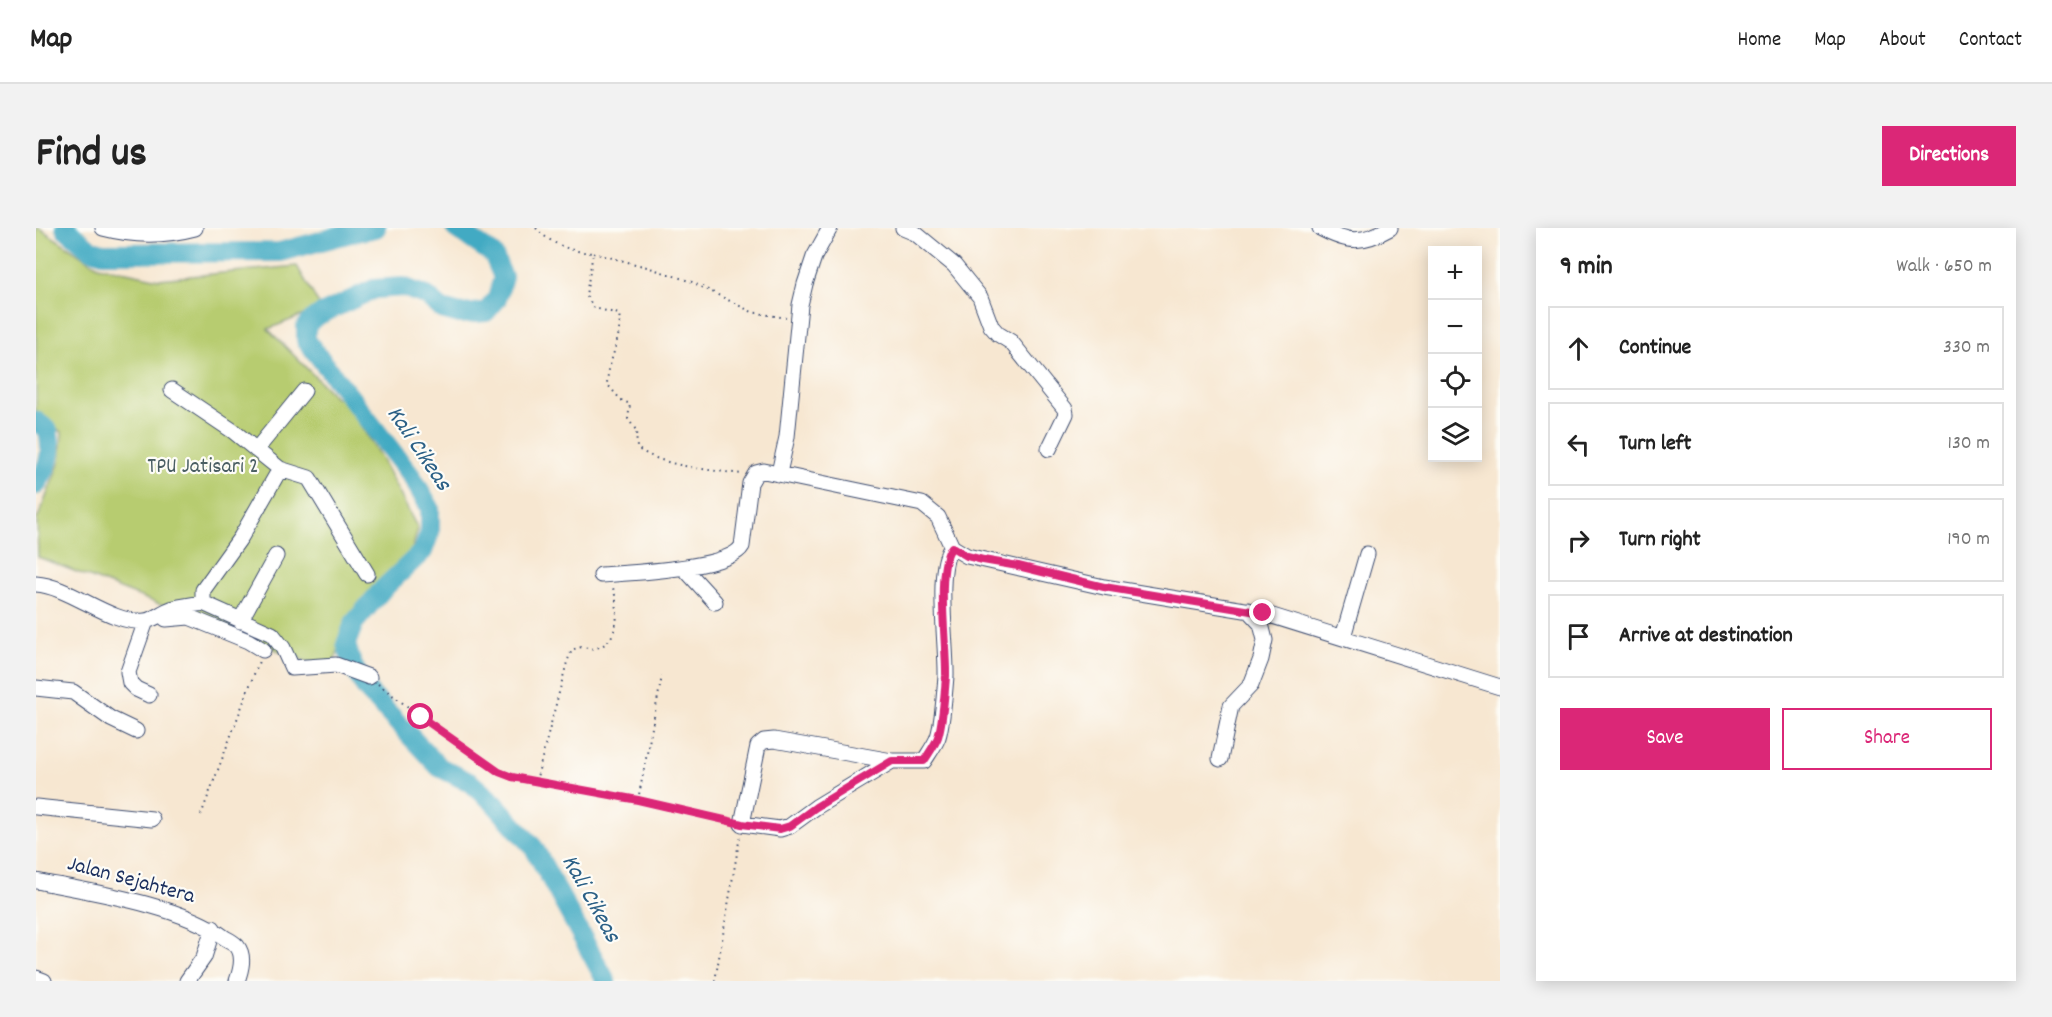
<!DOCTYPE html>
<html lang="en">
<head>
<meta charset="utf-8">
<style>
  body { margin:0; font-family:Dekko,sans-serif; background:#f2f2f2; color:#222 }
  .controls { position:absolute; right:18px; top:18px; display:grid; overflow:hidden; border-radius:0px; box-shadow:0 3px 15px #0003 }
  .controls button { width:54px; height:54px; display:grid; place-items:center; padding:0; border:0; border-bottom:2px solid #e0e0e0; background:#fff; color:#222; font:30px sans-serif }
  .stop { position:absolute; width:18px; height:18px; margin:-14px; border:4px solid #db2777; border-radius:50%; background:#fff }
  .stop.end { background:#db2777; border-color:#fff; box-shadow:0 2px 6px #0008 }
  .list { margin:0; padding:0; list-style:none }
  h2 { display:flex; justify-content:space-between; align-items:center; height:78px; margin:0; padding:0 24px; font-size:26px }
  h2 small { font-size:20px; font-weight:400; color:#767676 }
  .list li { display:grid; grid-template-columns:39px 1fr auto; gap:18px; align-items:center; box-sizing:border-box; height:84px; margin:0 12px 12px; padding:0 12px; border:2px solid #e0e0e0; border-radius:0px }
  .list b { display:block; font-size:22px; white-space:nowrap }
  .list em { font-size:20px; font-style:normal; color:#767676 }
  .actions { display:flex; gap:12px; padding:18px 24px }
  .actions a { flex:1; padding:14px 0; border:2px solid #db2777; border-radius:0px; text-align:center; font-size:21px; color:#db2777 }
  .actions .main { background:#db2777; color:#fff }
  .icon { flex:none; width:33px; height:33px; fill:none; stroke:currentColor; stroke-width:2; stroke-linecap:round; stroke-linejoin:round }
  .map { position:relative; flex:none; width:1464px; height:753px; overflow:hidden; border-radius:0px }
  header { display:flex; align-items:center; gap:36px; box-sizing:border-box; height:84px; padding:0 30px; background:#fff; border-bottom:2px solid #e0e0e0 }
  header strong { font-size:28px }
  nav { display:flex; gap:33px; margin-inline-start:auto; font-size:21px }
  .intro { display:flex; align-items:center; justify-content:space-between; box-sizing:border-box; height:144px; padding:0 36px }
  h1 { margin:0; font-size:42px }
  .button { padding:15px 27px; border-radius:0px; background:#db2777; color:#fff; font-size:21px; font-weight:700 }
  main { display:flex; gap:36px; padding:0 36px }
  aside { flex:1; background:#fff; border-radius:0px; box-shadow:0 3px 15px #0003 }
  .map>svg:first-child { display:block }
  .green { fill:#b7cc70; stroke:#697e67; stroke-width:1.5 }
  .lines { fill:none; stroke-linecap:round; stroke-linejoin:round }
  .river { stroke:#43aac3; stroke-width:20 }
  .minor-casing { stroke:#3c4b6f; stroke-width:17 }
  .path { stroke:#3c4b6f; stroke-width:2; stroke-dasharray:1.5 4.5; stroke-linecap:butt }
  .minor { stroke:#fff; stroke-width:15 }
  .route { stroke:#db2777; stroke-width:8 }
  .labels { text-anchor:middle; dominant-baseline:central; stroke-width:4.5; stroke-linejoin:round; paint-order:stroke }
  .park-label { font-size:22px; fill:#4a5e63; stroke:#fdfcf7 }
  .street-label { font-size:22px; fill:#1b2f5e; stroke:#fdfcf7 }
  .water-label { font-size:24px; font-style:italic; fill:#2b6086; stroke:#fdfcf7 }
</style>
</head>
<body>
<header>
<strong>Map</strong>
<nav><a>Home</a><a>Map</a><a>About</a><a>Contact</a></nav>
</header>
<div class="intro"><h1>Find us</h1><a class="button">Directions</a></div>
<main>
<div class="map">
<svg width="1464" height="753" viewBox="0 0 1464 753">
  <rect width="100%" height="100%" fill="#fdfcf7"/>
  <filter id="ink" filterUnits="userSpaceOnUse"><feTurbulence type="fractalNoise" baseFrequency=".0167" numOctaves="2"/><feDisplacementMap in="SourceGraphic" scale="12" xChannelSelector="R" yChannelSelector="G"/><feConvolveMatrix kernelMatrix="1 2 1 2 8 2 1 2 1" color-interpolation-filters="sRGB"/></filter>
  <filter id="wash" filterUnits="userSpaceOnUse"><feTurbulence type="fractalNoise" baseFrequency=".008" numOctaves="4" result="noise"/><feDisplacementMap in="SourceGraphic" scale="24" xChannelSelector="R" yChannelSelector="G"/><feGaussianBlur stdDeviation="1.35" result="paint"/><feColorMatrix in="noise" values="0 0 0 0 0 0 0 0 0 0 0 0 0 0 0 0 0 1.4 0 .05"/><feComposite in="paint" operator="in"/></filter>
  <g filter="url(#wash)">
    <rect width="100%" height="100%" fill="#f7e7d1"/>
    <path class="green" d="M0,0H3L62,38L123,51L261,38L285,80L232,101L300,170L308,171L344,228L382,301L374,329L315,387L295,443L2,329L1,292L24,233L26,204L0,188Z"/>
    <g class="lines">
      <path class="river" d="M29,0L54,21L67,25L244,24L311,6L340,0
        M419,0L457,26L467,49L461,71L450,84L424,86L406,81L391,68L367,59L338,61L279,89L270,98V112L376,249L394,280V304L387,323L346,362L318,395L310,416L316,436L330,461L403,539L435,555L457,574L498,620L570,753
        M0,193L12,202C17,225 13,238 0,257"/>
    </g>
  </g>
  <g filter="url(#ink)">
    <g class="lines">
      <defs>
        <path id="minor" d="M67,0C97,8 129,8 159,0
          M867,0L879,5L918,37L944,69L955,98L962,106L975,114L1029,181L1030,186L1013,221
          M1284,0C1312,15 1326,16 1354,0
          M220,222L268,163
          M244,241L273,250L331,346
          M743,245L751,209L764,77L769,56L778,29L794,0
          M648,340L679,374
          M565,347C591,345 694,341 706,318L714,255L720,245L728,243L886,276L902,289L916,319L931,328L1068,359L1227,385L1464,459
          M0,356C34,358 75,397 109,393C118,392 126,384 135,381C145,378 156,377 167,375V362L205,309L244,241L197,203L136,162
          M167,375L236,406L247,420L256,440L300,437L333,449
          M130,391L153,389L212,413L227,422
          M110,393L92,444L94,455L100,461L113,467
          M204,393L240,328
          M1307,409L1331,326
          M0,460L37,464L75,491L100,503
          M1184,531L1195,478L1215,457L1225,431L1229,412L1225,396L1212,382
          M856,533L780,579L754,598L744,601L706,596L722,518L728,513L738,512L856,533H888C893,525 899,517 902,509C906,497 909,461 910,448C911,419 899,338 916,319
          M0,579L116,591
          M0,653C55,664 145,677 189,710C193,712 198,715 201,718C209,728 205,742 201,753
          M0,750L8,753
          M151,753L168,729L177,700"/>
      </defs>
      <use href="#minor" class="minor-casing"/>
      <path class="path" d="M500,0C514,16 536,24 557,25L550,67L558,80L583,86C587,109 572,132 571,156L585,172L594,176L592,191L600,202L601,220C627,239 675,242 706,246
        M557,25L611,39L656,54L716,84L750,90
        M342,456L385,489L463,544L495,553L602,572L695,594
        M500,553L531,434L536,422C550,416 550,422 560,420C585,414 583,378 577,360
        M602,572L626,448
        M165,587L223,433
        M679,753L704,608"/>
      <use href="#minor" class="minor"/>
    </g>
  </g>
  <g class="lines" filter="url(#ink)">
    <path class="route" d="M385,489L463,544L476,549L602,572L706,596L744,601L754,598L780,579L856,533H888C893,525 899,517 902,509C906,497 909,462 910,448C911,420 899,338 916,319L931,328L947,332L982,338L1068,359L1227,385"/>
  </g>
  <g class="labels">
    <g class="park-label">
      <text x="167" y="239">TPU Jatisari 2</text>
    </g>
    <g class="street-label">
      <text transform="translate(95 653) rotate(15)">Jalan Sejahtera</text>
    </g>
    <g class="water-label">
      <text transform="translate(382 221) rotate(56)">Kali Cikeas</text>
      <text transform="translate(554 671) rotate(61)">Kali Cikeas</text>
    </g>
  </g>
</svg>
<div class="controls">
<button>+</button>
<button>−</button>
<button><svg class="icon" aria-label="locate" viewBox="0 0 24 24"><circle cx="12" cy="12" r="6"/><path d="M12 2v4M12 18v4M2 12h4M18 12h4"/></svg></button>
<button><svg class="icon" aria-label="layers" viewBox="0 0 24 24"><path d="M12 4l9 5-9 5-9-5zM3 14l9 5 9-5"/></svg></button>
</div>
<div class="stop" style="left:385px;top:489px"></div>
<div class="stop end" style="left:1227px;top:385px"></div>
</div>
<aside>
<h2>9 min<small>Walk · 650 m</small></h2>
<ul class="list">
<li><svg class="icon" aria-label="ahead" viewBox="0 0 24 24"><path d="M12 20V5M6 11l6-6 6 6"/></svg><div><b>Continue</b></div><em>330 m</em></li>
<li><svg class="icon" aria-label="left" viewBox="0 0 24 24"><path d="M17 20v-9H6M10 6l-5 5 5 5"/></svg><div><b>Turn left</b></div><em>130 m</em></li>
<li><svg class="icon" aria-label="right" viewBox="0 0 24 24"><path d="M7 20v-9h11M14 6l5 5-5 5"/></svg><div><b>Turn right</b></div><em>190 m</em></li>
<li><svg class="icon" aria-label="arrive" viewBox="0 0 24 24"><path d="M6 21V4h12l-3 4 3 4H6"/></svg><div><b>Arrive at destination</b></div></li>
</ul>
<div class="actions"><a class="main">Save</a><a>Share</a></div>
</aside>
</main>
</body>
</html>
